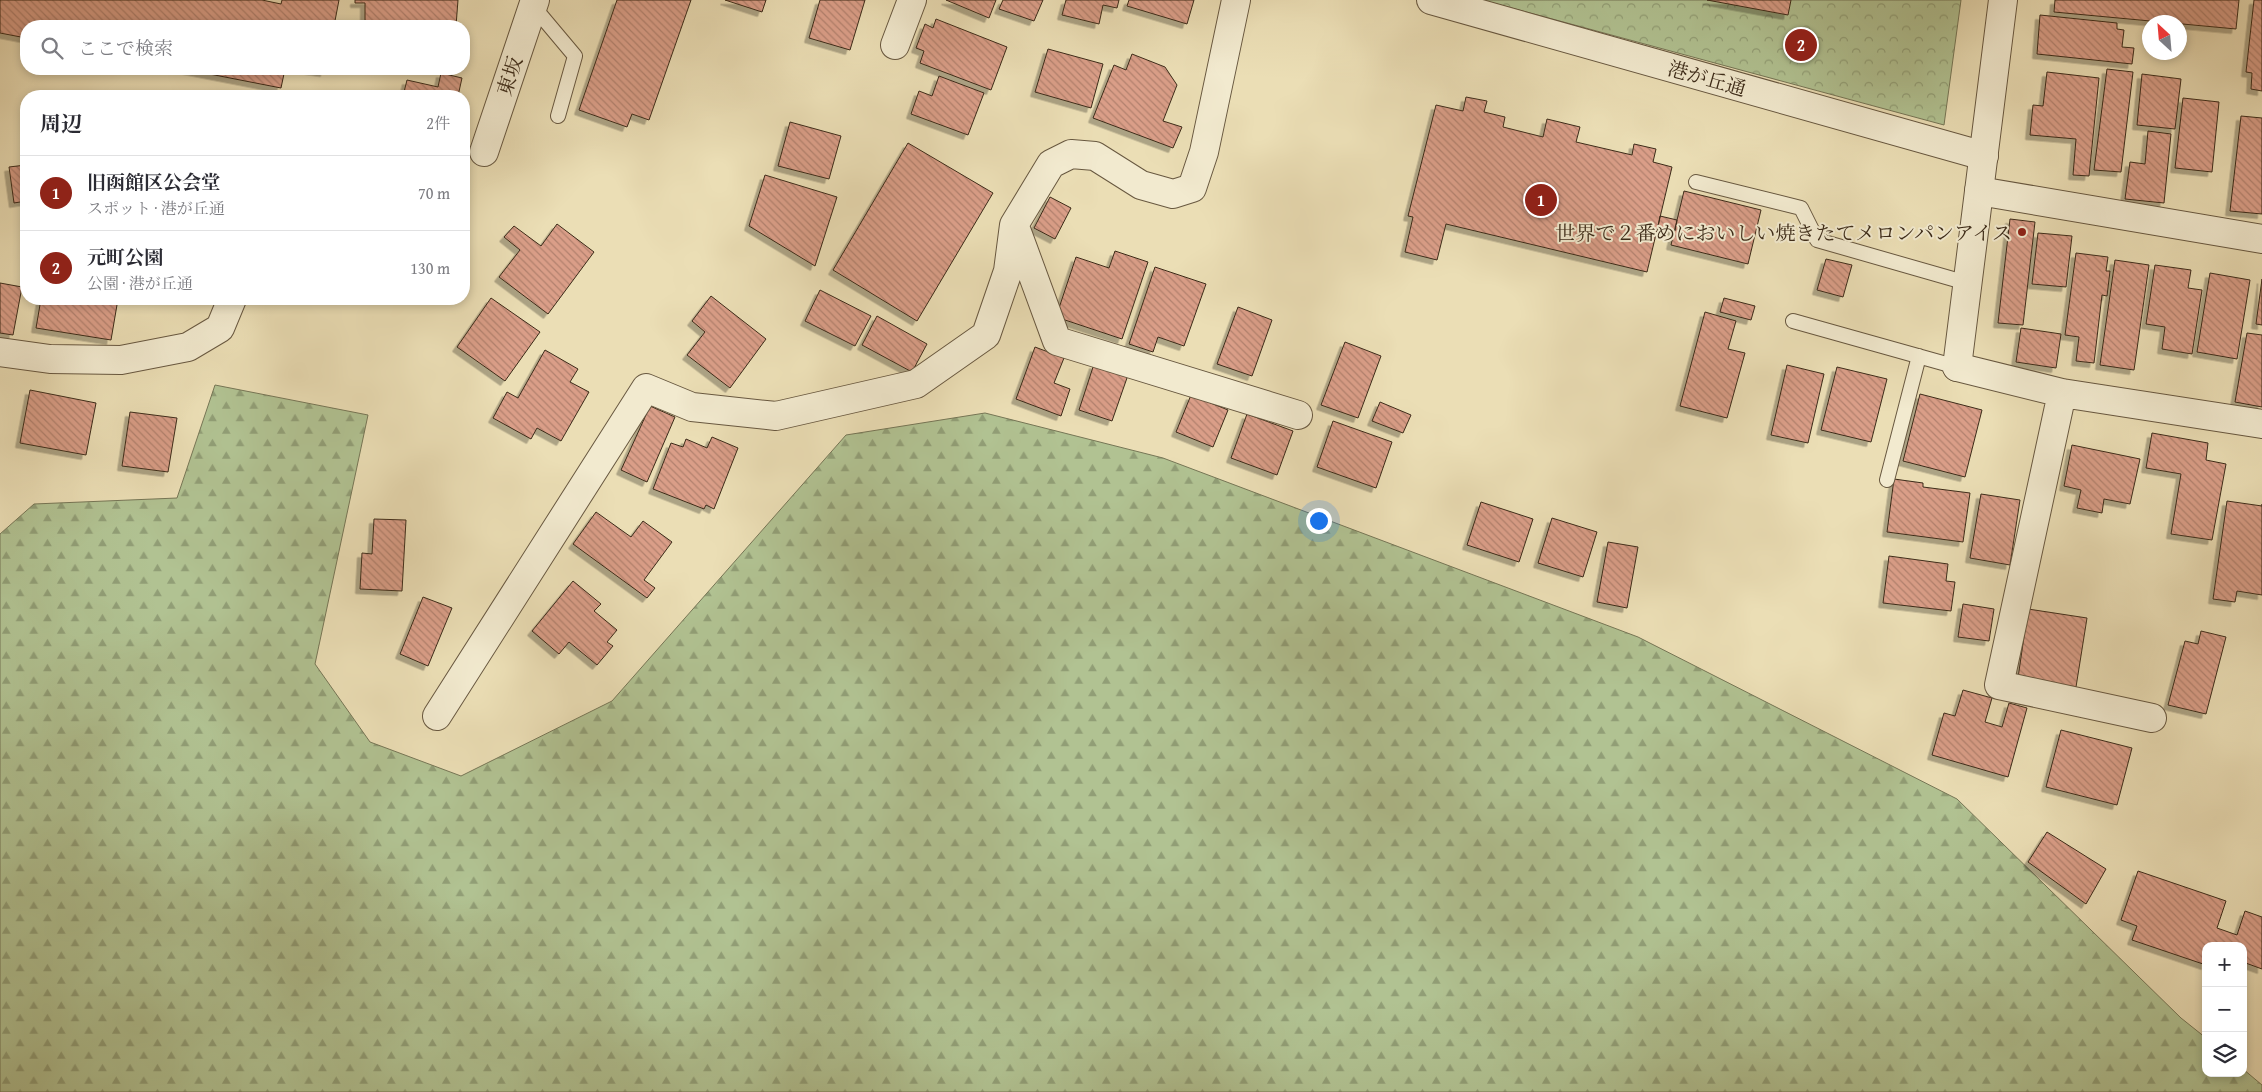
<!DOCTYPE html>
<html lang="ja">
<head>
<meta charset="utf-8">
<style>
  body { margin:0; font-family:"Gentium Book Plus","Noto Serif JP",serif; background:#f2f2f3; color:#2b2b33 }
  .controls { position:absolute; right:15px; bottom:15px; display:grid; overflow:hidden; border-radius:10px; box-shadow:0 2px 8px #0003 }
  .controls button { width:45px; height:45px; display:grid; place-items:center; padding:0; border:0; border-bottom:1px solid #e1e1e2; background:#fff; color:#2b2b33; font:25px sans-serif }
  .compass { position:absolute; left:2142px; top:15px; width:45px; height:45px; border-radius:50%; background:#fff; box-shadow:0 2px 8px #0003; rotate:334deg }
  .you { position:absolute; left:1318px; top:520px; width:18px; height:18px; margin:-12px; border:4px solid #fff; border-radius:50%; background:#1a73e8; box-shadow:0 0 0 8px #1a73e833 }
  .badge { display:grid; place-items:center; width:32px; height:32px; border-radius:50%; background:#8f2418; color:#fff; font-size:16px; font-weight:700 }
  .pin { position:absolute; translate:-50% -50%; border:2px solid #fff; box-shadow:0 1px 5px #0006 }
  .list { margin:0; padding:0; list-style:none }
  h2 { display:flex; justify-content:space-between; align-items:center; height:65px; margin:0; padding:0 20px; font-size:21px }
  h2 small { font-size:16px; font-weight:400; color:#7c7c81 }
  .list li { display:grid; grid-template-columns:32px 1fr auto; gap:15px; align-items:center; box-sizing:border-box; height:75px; padding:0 20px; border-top:1px solid #e1e1e2 }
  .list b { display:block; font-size:19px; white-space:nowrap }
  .list p { margin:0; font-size:16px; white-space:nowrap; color:#7c7c81 }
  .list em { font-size:16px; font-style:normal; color:#7c7c81 }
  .icon { flex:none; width:28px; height:28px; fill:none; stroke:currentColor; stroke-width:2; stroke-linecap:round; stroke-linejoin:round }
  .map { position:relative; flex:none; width:2262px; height:1092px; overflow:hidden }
  .search { position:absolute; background:#fff; box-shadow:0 2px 8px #0003; left:20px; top:20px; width:450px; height:55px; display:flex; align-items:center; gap:12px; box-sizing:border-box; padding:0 18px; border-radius:20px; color:#7c7c81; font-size:19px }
  .panel { position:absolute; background:#fff; box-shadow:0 2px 8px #0003; left:20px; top:90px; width:450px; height:215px; border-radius:20px }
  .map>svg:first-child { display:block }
  .forest { fill:url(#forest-firs); stroke:#767656 }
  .park { fill:url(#park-crowns); stroke:#767656 }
  .building { fill:url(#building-back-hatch); stroke:#3c2b19; filter:url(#shadow) }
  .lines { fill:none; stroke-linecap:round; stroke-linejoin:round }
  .service-casing { stroke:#685840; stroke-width:16 }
  .minor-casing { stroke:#685840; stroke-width:30 }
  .tertiary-casing { stroke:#685840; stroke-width:30 }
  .service { stroke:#f2eacf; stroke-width:14 }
  .minor { stroke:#f2eacf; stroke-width:28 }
  .tertiary { stroke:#f2eacf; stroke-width:28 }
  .poi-dot { fill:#8f2418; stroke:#f2eacf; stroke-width:2 }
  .labels { text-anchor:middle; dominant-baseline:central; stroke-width:4; stroke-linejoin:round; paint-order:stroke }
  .street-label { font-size:20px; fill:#3c2b19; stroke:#f2eacf }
  .poi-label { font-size:20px; fill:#3c2b19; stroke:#f2eacf; text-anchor:end }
</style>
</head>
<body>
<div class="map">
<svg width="2262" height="1092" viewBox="0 0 2262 1092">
  <defs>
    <pattern id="forest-firs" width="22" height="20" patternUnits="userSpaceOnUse" patternTransform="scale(1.25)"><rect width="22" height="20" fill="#b1c292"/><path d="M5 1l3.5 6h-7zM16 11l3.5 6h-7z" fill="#919e76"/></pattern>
    <pattern id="park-crowns" width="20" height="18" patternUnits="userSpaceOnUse" patternTransform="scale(1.25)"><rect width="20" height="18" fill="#b1c292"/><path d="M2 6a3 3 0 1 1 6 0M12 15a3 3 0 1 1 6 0" fill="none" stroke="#919e76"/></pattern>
    <pattern id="building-back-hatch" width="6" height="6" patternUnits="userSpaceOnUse" patternTransform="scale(1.25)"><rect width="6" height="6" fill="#da9e88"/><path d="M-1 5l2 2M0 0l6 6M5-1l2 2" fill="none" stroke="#b2816e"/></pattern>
    <filter id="shadow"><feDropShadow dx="-4.5" dy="4.5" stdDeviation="0" flood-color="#0004"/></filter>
  </defs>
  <rect width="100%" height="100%" fill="#ebdeb5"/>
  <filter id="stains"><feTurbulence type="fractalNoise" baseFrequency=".004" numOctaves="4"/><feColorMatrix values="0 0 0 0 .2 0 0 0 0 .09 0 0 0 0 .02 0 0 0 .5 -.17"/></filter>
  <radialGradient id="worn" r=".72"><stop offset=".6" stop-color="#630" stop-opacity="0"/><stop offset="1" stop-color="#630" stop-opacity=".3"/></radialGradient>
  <path class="forest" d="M215,385L368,415L315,664L370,742L461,776L612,701L846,435L985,413L1163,458L1638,637L1957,799L2181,1018L2206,1038V1073H2243V1069L2262,1085V1092H0V534L34,504L177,498Z"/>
  <path class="park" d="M1482,0H1961L1944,125Z"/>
  <path class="building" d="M0,0H262L281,4L282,0H339L334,26H26V38L0,33Z
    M355,0H458L456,26H365V3H355Z
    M617,0H691L649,120L632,114L627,127L579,110Z
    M725,0H766L762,12Z
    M820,0H865L850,50L809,38Z
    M946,0H996L989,18Z
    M1003,0H1043L1034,21L999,9Z
    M1066,0H1119L1117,8L1103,5L1099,24L1062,15Z
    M1129,0H1194L1187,24L1127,6Z
    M1707,0H1791L1788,15Z
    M2055,0H2239L2236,29L2054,12Z
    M2254,0H2262V91L2251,89L2252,73L2246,72Z
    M2040,15L2117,23V29L2124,30L2122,47L2134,48L2132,64L2037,54Z
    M936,19L1007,47L991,90L920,63L924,51L916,48L925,24L933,28Z
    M1048,49L1103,64L1091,108L1035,92Z
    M1132,54L1165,67L1177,85L1163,121L1182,127L1173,148L1093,118L1114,65L1126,70Z
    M184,69H285L281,88Z
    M305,69H325V72Z
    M2107,69L2133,72L2121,172L2094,170Z
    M2047,72L2099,78L2089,176L2073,175L2076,139L2030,135L2033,105L2043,106Z
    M441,73L462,78L458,96H403L407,80L438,87Z
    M2142,74L2181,79L2175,129L2137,125Z
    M939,76L984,93L968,135L911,114L919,91L932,96Z
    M1466,97L1487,101L1484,112L1505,117L1503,127L1543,137L1547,119L1580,127L1576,142L1632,155L1634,144L1656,149L1653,162L1672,167L1647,272L1446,224L1437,260L1405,252L1413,217L1408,216L1436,105L1463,111Z
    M2183,98L2219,102L2212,172L2175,168Z
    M2241,116L2262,118V214L2230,211Z
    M790,122L841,136L829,179L778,166Z
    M2148,131L2171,134L2164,203L2125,199L2130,162L2145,164Z
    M908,143L993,193L917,321L833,270Z
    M26,165V201L14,203L9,167Z
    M765,175L837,197L815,266L749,226Z
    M1684,191L1761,210L1748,264L1671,245Z
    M1050,197L1071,208L1055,239L1034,228Z
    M1660,216L1677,220L1675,231L1658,227Z
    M2010,219L2035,222L2023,325L1998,323Z
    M557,224L594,252L548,314L499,277L520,250L504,237L514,226L541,246Z
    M2038,233L2072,236L2066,287L2032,284Z
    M1115,251L1148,262L1122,339L1056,317L1076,257L1109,268Z
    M2076,253L2108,257L2106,271H2110L2107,296L2102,295L2094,363L2076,361L2079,337L2065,335Z
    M1826,259L1852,265L1843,297L1817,290Z
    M2115,260L2149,265L2134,370L2100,365Z
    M2155,265L2191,270L2188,288L2202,290L2192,354L2162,349L2165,327L2146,324Z
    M1155,267L1206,284L1184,346L1158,337L1153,352L1129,344Z
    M2210,273L2250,280L2237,359L2197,352Z
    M2262,279V325L2256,324Z
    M0,283L22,287L13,335L0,333Z
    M820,290L871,316L855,346L805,321Z
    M711,296L766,339L730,388L687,355L705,332L692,321Z
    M491,298L540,332L505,381L457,347Z
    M1724,298L1755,306L1751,320L1720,312Z
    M41,299H118L111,340L36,328Z
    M1238,307L1272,320L1252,376L1217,364Z
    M1705,312L1736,321L1728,349L1745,353L1727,418L1680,406Z
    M877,316L927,344L912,372L862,345Z
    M2021,328L2061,334L2056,368L2016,362Z
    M2247,333L2262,335V407L2235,402Z
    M1345,342L1381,356L1358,418L1321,405Z
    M1035,347L1064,358L1054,383L1070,389L1061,416L1016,399Z
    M545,350L578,369L570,382L589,392L561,441L537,428L531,439L493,418L507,392L518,398Z
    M1094,364L1128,375L1112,421L1079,410Z
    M1787,365L1824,374L1808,443L1771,435Z
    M1837,367L1887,379L1871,442L1821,430Z
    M30,390L96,403L86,455L20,443Z
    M1920,394L1982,410L1965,477L1903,461Z
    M1191,395L1228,410L1213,447L1176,432Z
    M1380,402L1411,415L1403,433L1372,421Z
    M650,406L675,417L647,482L621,470Z
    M130,412L177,418L168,472L122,466Z
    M1247,414L1293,431L1277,475L1231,458Z
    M1333,421L1392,442L1376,488L1317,467Z
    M2152,433L2208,443L2206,460L2226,464L2212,540L2171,534L2181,474L2146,468Z
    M712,437L738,448L714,509L706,505L704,509L653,489L671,443L683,447L686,439L707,448Z
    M2072,445L2140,459L2130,504L2104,499L2102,513L2077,508L2081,490L2064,486Z
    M1894,479L1923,483V487L1970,493L1963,542L1887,532Z
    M1981,494L2020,500L2010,565L1970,558Z
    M2227,501L2262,506V504V595L2237,591L2235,602L2213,599Z
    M1481,502L1533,519L1519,562L1467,545Z
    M596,512L631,537L643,521L672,542L644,580L655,588L647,598L573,544Z
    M1552,518L1597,532L1583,577L1538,563Z
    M374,519L406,520L402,591L360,589L362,553L372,554Z
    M1608,542L1638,547L1627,608L1597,602Z
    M1889,556L1948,564L1946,581L1955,582L1951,611L1883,603Z
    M573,581L601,604L594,611L617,630L607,642L613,646L597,665L569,642L559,654L532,631Z
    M423,597L452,608L428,666L400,654Z
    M1963,604L1994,609L1989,641L1958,637Z
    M2028,609L2087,618L2076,687L2018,678Z
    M2201,631L2226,637L2206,714L2168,705L2185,641L2198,644Z
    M1963,690L1992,698L1985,722L2002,727L2009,703L2027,708L2008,777L1932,755L1944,713L1955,716Z
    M2061,730L2132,748L2117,805L2046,787Z
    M2047,832L2106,869L2086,904L2028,862Z
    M2138,871L2226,901L2217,928L2237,935L2245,911L2262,917V969L2243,962V946H2206V965L2132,940L2137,926L2121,920Z"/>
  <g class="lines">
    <defs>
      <path id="service" d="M533,6L575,56L558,116
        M1696,182L1801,208L1817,240L1967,283
        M1793,321L1957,367
        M1887,480L1919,356"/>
      <path id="minor" d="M1431,0L1984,156
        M895,45L912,0
        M484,152L535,0
        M1979,191L2262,239
        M1017,232L1057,341L1298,415
        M0,352L50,359L121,360L188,347L220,328L232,299
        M1957,367L2062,393L2262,424
        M2062,393L1999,685L2152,718
        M437,716L646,388L692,407L776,416L916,384L986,335L1008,271L1014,225L1051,164L1071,154L1095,156L1141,185L1173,194L1192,188L1204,152L1236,0"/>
      <path id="tertiary" d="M1957,367L2003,0"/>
    </defs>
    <use href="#service" class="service-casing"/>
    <use href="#minor" class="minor-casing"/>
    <use href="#tertiary" class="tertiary-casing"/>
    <use href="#service" class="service"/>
    <use href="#minor" class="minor"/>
    <use href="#tertiary" class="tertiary"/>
  </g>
  <circle class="poi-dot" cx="2022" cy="232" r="5"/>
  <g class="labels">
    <g class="street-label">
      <text transform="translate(509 76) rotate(-72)">東坂</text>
      <text transform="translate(1707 78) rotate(16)">港が丘通</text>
    </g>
    <g class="poi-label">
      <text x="2012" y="232">世界で２番めにおいしい焼きたてメロンパンアイス</text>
    </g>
  </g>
  <rect width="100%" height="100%" filter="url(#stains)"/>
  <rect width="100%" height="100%" fill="url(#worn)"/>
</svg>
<div class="controls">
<button>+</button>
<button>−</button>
<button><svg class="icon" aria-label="layers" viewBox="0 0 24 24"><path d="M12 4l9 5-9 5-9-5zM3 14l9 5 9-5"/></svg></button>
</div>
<svg class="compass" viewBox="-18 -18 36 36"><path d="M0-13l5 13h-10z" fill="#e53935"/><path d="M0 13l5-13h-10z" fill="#7c7c81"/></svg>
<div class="you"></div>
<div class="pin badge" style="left:1541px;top:200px">1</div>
<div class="pin badge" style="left:1801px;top:45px">2</div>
<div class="search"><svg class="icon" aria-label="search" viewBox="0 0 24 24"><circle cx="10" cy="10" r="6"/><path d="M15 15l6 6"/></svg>ここで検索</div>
<section class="panel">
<h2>周辺<small>2件</small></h2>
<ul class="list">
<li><span class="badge">1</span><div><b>旧函館区公会堂</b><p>スポット · 港が丘通</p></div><em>70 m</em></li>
<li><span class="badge">2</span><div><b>元町公園</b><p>公園 · 港が丘通</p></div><em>130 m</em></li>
</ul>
</section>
</div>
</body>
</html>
